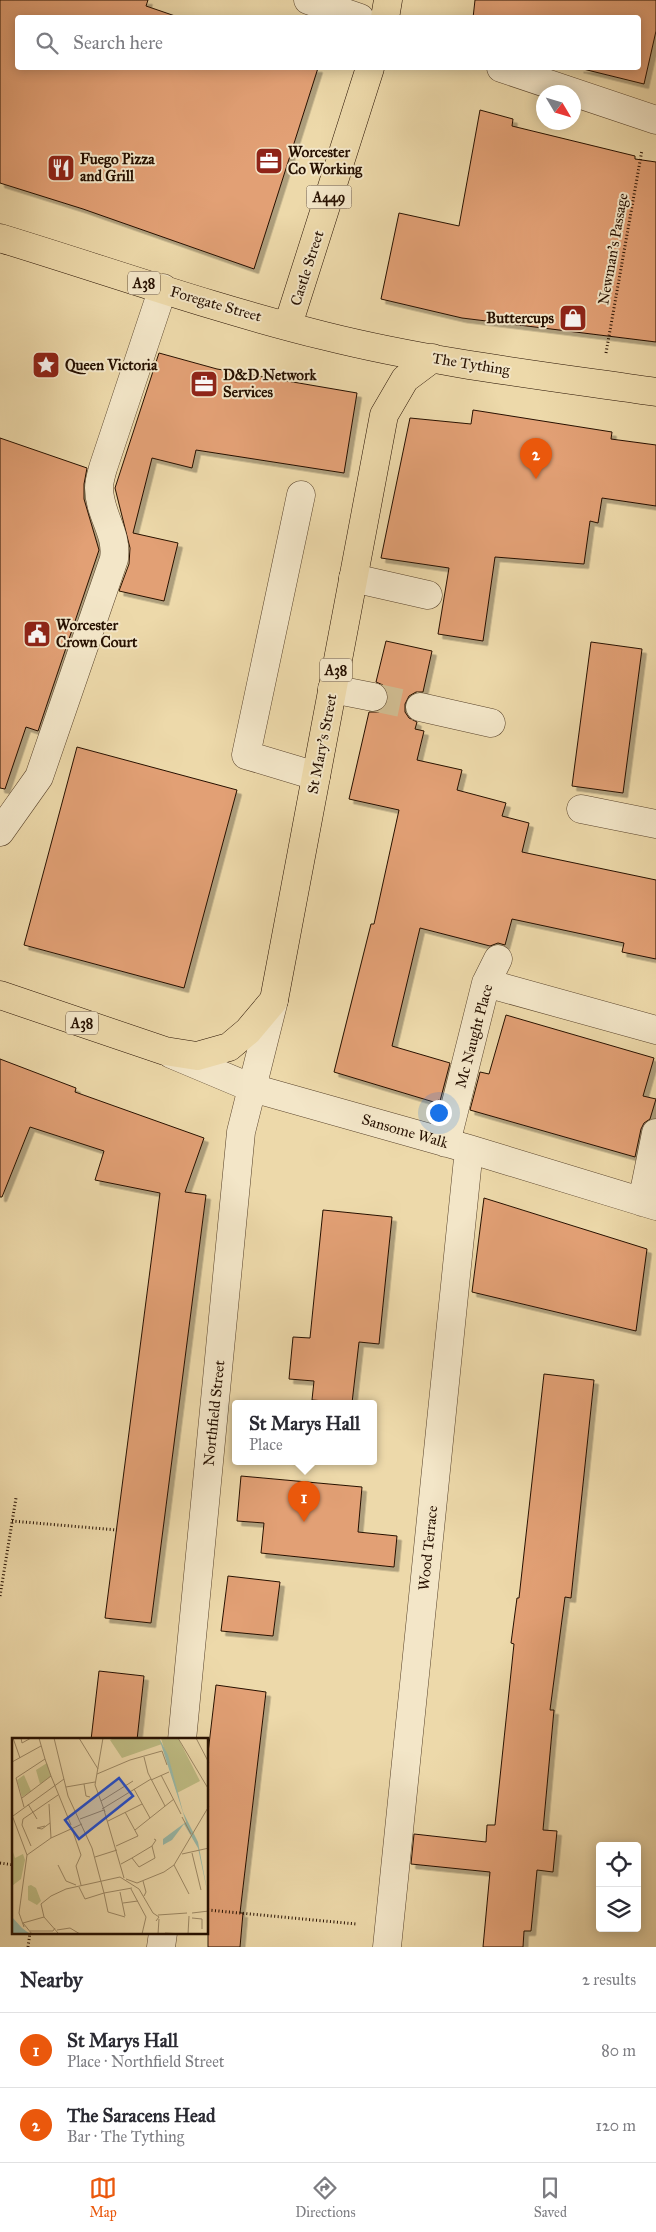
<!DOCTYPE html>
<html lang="en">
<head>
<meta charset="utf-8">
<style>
  body { margin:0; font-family:"IM FELL Great Primer",serif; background:#f7f7f7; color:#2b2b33 }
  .controls { position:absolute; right:15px; bottom:15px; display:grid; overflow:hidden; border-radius:5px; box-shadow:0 2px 12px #0003 }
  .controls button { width:45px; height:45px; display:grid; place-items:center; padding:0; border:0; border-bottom:1px solid #e1e1e2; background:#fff; color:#2b2b33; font:25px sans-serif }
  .compass { position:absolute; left:536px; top:85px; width:45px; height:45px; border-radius:50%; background:#fff; box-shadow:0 2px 12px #0003; rotate:128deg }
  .you { position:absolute; left:438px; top:1112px; width:18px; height:18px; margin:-12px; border:4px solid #fff; border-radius:50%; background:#1a73e8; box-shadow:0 0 0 8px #1a73e833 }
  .badge { display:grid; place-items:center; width:32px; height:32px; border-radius:50%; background:#ea580c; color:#fff; font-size:16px; font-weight:700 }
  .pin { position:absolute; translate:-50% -41px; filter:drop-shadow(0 1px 2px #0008) }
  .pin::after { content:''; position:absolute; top:26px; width:18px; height:15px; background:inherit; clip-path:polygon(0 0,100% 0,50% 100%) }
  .popup { position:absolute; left:232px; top:1400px; width:145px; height:65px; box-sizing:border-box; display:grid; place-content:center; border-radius:5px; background:#fff; filter:drop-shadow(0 1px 4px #0005); font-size:16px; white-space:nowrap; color:#7c7c81 }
  .popup b { font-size:19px; color:#2b2b33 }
  .popup::after { content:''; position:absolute; left:50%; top:100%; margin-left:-10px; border:10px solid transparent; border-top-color:#fff }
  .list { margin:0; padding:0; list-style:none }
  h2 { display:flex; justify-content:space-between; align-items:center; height:65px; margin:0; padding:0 20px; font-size:21px }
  h2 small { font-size:16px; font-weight:400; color:#7c7c81 }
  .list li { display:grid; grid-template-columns:32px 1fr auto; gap:15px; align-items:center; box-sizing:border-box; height:75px; padding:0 20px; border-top:1px solid #e1e1e2 }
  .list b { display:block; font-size:19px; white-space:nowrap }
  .list p { margin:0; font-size:16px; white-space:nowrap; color:#7c7c81 }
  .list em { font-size:16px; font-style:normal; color:#7c7c81 }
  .icon { flex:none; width:28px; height:28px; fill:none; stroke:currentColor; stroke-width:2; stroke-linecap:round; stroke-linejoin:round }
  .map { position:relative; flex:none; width:656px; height:1947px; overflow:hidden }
  .search { position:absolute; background:#fff; box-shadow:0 2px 12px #0003; left:15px; right:15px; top:15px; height:55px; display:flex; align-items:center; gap:12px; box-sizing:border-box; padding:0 18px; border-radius:5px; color:#7c7c81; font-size:19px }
  .sheet { height:215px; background:#fff }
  nav { display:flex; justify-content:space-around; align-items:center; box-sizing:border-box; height:70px; border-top:1px solid #e1e1e2; background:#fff; font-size:14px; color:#7c7c81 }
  nav a { display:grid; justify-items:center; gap:2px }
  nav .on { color:#ea580c }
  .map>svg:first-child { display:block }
  .building { fill:#e2a074; stroke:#261000; filter:url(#shadow) }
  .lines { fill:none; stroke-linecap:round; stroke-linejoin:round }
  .minor-tunnel { stroke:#cfbb90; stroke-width:28; stroke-dasharray:28 14; stroke-linecap:butt }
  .minor-casing { stroke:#58422a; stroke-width:29 }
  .major-casing { stroke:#261000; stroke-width:29 }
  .path { stroke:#261000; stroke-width:3; stroke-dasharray:1 2.5; stroke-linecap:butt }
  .minor { stroke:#f3e6c8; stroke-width:28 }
  .major { stroke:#edd9aa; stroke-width:28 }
  .labels { text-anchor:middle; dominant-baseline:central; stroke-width:4; stroke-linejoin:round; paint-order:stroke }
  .shield { fill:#f3e6c8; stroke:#64503c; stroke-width:1 }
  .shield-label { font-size:14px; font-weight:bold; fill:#261000 }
  .poi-label { font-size:15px; font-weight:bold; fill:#261000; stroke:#f3e6c8; text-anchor:start }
  .street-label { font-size:15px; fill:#261000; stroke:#f3e6c8 }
  .inset-road { fill:none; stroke:#9d8966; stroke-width:1 }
  .view { fill:#1d4ed8; fill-opacity:0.15; stroke:#1d4ed8; stroke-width:2.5 }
  .inset-edge { fill:none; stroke:#261000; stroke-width:2.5 }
</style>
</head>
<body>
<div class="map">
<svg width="656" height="1947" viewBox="0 0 656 1947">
  <defs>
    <filter id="shadow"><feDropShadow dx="4.5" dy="4.5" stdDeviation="0" flood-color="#0004"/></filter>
  </defs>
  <rect width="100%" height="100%" fill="#edd9aa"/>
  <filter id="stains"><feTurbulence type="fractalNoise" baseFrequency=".004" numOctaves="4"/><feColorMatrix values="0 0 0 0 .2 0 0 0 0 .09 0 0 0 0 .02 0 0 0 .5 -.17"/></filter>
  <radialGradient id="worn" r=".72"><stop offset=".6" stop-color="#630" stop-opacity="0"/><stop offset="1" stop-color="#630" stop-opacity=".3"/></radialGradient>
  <path class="building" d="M0,0H148L146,6L181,18H18V68H318L254,269L83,209L0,183Z
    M475,0H656V31L644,84L579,68H638V18H473Z
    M480,110L513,119L512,126L635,156V159L656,162V342L462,318L381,299L399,213L459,226Z
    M159,353L217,369L357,393L344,473L196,450L192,468L152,458L133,533L178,543L164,601L119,591L129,564L130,548L115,488Z
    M473,410L612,432L611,439L656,445V506L602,498L598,523L590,521L584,564L495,557L483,641L438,634L449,568L381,558L410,418L471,424Z
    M0,438L87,468L84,484V499L99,550L38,731L26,727L5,789L0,788Z
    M386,641L432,651L423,692H416L409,696L405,704V712L409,718L417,722L415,729L424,731L417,760L462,770L457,790L506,803L502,816L529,823L522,852L656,880V959L622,952L624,943L512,919L505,945L498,943L490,946L420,928L392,1046L450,1063L440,1101L438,1100L437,1103L334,1072L371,924H374L399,810L349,799L369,712H379L384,708L388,700V691L383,685L376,682Z
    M591,642L642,649L623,793L572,786Z
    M77,747L237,790L184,988L24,945Z
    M506,1015L654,1058L643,1096L656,1099L650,1119L644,1123L641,1129L635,1157L470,1110L480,1072L489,1074Z
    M0,1059L76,1088L75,1092L204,1138L185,1192L206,1195L151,1623L105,1618L160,1193L95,1180L104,1151L30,1127L2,1197H0Z
    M484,1198L647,1249L636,1331L472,1292Z
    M323,1210L392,1217L379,1344L359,1342L352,1403L312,1400L314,1381L289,1379L293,1337L310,1338Z
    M544,1374L594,1380L571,1598L565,1597L550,1710H554L543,1830L557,1831L553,1872L537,1870L531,1931H524L523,1947H483L490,1872L411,1864L414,1834L486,1842L487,1825H495L514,1644L511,1643L517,1598H519Z
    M241,1476L362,1487L358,1532L397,1536L394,1567L261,1553L264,1523L237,1521Z
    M228,1576L280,1582L273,1636L221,1631Z
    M99,1671L144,1676L137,1740H91Z
    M216,1685L266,1692L240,1913H243L240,1947H208V1753Z"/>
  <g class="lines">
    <path class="minor-tunnel" d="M373,697L420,707"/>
    <defs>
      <path id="minor" d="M308,0L360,18
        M501,68L656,120
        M301,495L246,755L316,776
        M353,578L428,595
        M332,689L373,697
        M420,707L491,723
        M581,809L656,824
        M0,832L39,777L114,559C118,533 99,514 99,488C99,482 101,475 103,468L163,288
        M486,983L656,1030
        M171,1054L252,1088L469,1149L656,1206
        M446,1143L486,983L498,959
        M642,1202L656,1133
        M182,1740L241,1132L274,1000
        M161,1947L163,1933
        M387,1947L469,1149"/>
      <path id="major" d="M385,18L388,0
        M0,238C108,271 215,309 325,336C433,363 546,376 656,392
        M288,325L370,68
        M0,995L165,1051L197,1056L229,1047L248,1031L274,1000L384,415L405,379L433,358"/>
    </defs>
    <use href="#minor" class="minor-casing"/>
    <use href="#major" class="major-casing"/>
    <path class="path" d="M606,353L642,150
      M12,1521L117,1530
      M0,1596L16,1498
      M0,1863L14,1865
      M208,1910L356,1924
      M28,1947L30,1933"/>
    <use href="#minor" class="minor"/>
    <use href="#major" class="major"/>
  </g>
  <defs>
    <symbol id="office-square" viewBox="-11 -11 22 22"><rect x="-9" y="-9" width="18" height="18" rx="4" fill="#8f2418" stroke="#f3e6c8"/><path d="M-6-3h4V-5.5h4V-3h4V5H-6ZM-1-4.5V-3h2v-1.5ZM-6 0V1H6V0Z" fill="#fff"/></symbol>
    <symbol id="restaurant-square" viewBox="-11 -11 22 22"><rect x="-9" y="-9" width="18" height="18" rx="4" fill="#8f2418" stroke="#f3e6c8"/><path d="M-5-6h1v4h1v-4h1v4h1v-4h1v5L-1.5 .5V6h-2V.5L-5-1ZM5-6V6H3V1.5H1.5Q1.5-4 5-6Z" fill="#fff"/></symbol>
    <symbol id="shop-square" viewBox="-11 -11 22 22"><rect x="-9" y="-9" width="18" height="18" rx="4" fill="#8f2418" stroke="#f3e6c8"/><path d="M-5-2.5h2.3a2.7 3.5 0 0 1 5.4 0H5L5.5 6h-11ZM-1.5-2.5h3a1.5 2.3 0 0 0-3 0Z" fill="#fff"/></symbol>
    <symbol id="sight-square" viewBox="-11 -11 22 22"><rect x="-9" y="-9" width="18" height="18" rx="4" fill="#8f2418" stroke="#f3e6c8"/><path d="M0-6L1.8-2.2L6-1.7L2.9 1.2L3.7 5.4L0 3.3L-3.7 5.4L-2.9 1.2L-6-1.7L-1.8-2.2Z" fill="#fff"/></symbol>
    <symbol id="civic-square" viewBox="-11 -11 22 22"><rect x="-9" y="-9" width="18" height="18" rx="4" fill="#8f2418" stroke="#f3e6c8"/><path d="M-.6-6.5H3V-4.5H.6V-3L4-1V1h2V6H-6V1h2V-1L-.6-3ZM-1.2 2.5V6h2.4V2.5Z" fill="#fff"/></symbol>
  </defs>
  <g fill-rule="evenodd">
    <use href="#office-square" x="253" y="145" width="32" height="32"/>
    <use href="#restaurant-square" x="45" y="152" width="32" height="32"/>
    <use href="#shop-square" x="557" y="302" width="32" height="32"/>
    <use href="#sight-square" x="30" y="349" width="32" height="32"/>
    <use href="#office-square" x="188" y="368" width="32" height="32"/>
    <use href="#civic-square" x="21" y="618" width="32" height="32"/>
  </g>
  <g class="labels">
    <g class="shield">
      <rect x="306.5" y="185.5" width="45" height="23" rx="4"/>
      <rect x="128" y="271.5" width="32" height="23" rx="4"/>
      <rect x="320" y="658.5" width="32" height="23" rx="4"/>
      <rect x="66" y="1011.5" width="32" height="23" rx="4"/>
    </g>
    <g class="shield-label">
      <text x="329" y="197">A449</text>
      <text x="144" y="283">A38</text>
      <text x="336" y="670">A38</text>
      <text x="82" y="1023">A38</text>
    </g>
    <g class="poi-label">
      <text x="288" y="152">Worcester<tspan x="288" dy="17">Co Working</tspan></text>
      <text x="80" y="159">Fuego Pizza<tspan x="80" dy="17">and Grill</tspan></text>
      <text x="554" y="318" text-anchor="end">Buttercups</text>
      <text x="65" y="365">Queen Victoria</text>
      <text x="223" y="375">D&amp;D Network<tspan x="223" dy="17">Services</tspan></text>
      <text x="56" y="625">Worcester<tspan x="56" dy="17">Crown Court</tspan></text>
    </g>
    <g class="street-label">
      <text transform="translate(613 249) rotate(-80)">Newman's Passage</text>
      <text transform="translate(307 268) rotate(-72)">Castle Street</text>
      <text transform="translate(216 304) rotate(16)">Foregate Street</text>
      <text transform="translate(471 364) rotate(9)">The Tything</text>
      <text transform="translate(322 744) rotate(-79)">St Mary's Street</text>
      <text transform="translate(474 1036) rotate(-75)">Mc Naught Place</text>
      <text transform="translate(405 1131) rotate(16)">Sansome Walk</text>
      <text transform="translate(214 1413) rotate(-84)">Northfield Street</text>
      <text transform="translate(428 1548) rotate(-84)">Wood Terrace</text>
    </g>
  </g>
  <g transform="translate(12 1738)">
    <rect width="196" height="196" fill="#edd9aa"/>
    <path d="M102,0H147L150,6L110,20L98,2ZM149,0H166L188,43L165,55ZM35,25L39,38L28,46L24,32ZM12,37L19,53L10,59L5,42ZM0,111L3,120L11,116L13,122L9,141L0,148ZM19,147L24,150L29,163L25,167L16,162V148Z" fill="#bfbd84"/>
    <path d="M147,0L156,17L171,74L186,104L196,157L186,110L172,86L160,102L151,107V101L174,84ZM0,179L10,190L18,196H0Z" fill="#99baaa"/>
    <path class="inset-road" d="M1,0L8,20M9,0L10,5L19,0M27,0L33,21M42,0L56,58L80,110L92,155L120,150M67,0L86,31M91,0L83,47L93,74M166,0L197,52M184,0L197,25M132,19L136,35L153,68M0,24L29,8M85,36L118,22L150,13L155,27M149,37L169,76M39,38L59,87M139,42L157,34M72,46L74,58L78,59M54,49L83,44M122,51L138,80M10,60L39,38L33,21L4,40L12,69M89,63L121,43M16,66L25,81M37,66L39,100M90,71L139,41M0,77L15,117M1,78L52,41M170,79L179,96M68,81L92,72L112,140M96,83L130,66M10,87L11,81L46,57M10,87L19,108M33,88L25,90L30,91L38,85M60,91L69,117L64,128L69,147M123,92L162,61M104,108L126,98L113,74M180,115L189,152M170,116L197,110M83,119L105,112M120,120L140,108L144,102L142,101M109,126L120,120L127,129L143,120L140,108M46,127L54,143L64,147M114,141L125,145L152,134L162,127M131,143L134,154L132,158M67,149L73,161L92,155L96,174L113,179M119,151L134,179L130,196M108,154L113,178M177,156L162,127L197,68M111,165L126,163M180,175L197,173M146,177L175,175M32,179L29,166L39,158L54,151L108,139L127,151L141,175L147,179L144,183M32,179L46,195M180,180L190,181V191M12,189L7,175L15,117L39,100L70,86M45,192L58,190L68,196M18,193H41L43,190M153,195L171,196M20,196L11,185L32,179M146,196L147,181M176,196L177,178"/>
    <path class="view" d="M107,40L121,58L67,101L53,82Z"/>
    <rect width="196" height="196" class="inset-edge"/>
  </g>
  <rect width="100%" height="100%" filter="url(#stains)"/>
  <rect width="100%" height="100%" fill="url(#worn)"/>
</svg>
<div class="controls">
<button><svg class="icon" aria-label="locate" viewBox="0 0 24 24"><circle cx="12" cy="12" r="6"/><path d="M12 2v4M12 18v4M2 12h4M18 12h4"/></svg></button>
<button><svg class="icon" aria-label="layers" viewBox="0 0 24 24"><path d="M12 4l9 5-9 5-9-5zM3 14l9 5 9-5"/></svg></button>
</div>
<svg class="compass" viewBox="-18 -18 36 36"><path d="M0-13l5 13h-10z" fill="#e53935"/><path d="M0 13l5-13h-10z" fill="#7c7c81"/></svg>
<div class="you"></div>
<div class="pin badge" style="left:304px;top:1522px">1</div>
<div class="popup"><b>St Marys Hall</b>Place</div>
<div class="pin badge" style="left:536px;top:479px">2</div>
<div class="search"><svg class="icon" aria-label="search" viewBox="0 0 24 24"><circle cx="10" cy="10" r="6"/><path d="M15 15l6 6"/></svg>Search here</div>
</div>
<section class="sheet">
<h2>Nearby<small>2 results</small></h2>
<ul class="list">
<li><span class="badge">1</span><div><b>St Marys Hall</b><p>Place · Northfield Street</p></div><em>80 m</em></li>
<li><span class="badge">2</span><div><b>The Saracens Head</b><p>Bar · The Tything</p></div><em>120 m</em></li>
</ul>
</section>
<nav>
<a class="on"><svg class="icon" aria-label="map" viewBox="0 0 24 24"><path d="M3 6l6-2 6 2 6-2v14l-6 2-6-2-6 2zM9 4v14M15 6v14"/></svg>Map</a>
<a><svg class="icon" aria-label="directions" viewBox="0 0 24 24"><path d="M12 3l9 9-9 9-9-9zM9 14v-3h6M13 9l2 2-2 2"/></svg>Directions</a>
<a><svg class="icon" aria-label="saved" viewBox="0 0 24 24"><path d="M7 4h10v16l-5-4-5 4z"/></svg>Saved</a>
</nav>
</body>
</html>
